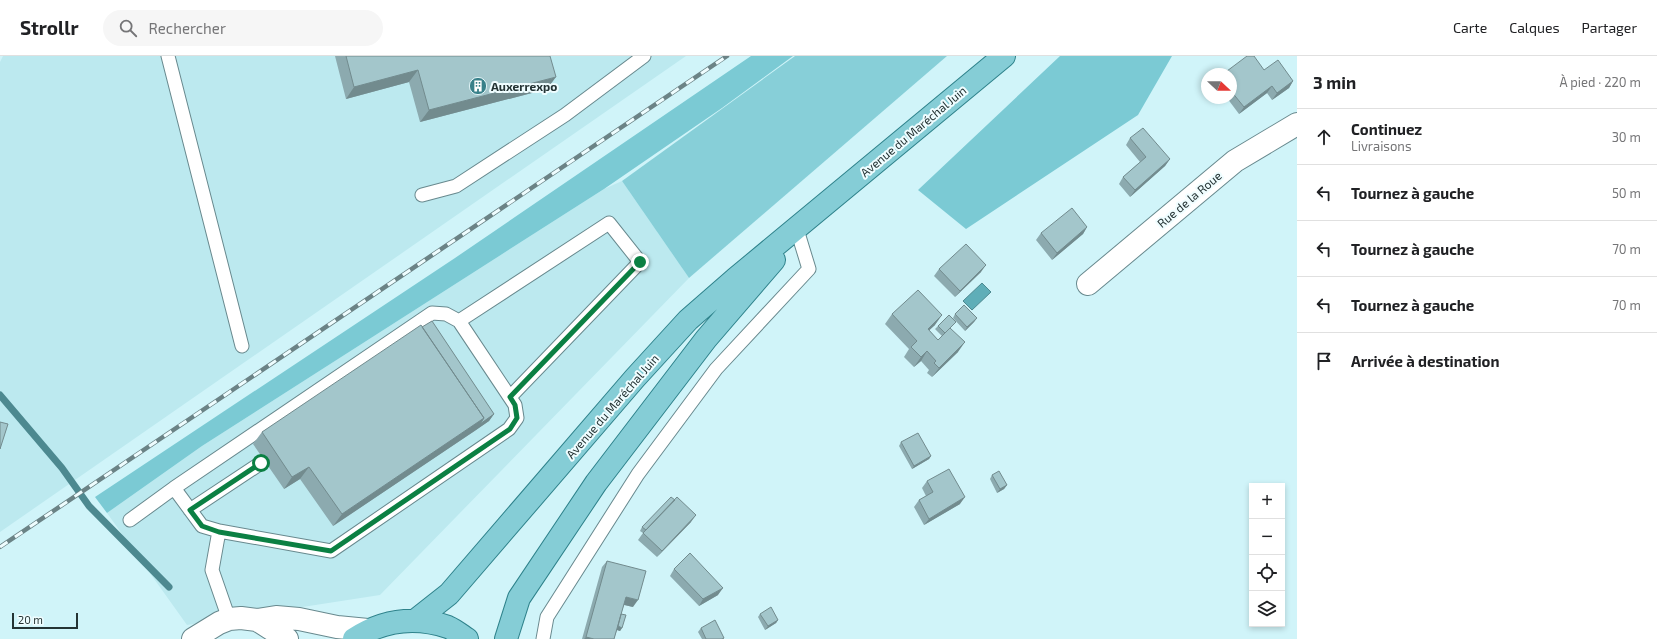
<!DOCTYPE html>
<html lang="fr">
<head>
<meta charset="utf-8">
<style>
  body { margin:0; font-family:"Exo 2",sans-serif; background:#f6f6f6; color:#202124 }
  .controls { position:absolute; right:12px; bottom:12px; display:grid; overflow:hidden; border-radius:0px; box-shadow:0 2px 6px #0003 }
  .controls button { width:36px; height:36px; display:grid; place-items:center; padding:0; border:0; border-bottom:1px solid #e0e0e0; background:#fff; color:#202124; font:20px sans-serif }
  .compass { position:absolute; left:1201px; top:12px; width:36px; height:36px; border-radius:50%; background:#fff; box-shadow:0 2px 6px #0003; rotate:112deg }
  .scale { position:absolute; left:12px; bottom:10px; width:66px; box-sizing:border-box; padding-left:4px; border:2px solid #243334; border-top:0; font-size:11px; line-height:14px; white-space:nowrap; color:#243334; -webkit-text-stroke:3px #effdff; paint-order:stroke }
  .stop { position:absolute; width:12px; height:12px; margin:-9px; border:3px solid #0b8043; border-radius:50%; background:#fff }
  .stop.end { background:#0b8043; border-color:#fff; box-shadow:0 1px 4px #0008 }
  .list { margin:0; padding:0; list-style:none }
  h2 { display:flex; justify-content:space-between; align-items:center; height:52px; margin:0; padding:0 16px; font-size:17px }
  h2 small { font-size:13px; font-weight:400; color:#757577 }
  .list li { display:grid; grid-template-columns:26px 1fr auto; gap:12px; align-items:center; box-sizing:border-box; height:56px; padding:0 16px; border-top:1px solid #e0e0e0 }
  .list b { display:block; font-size:15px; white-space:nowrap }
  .list p { margin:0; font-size:13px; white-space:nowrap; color:#757577 }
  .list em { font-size:13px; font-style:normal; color:#757577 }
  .icon { flex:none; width:22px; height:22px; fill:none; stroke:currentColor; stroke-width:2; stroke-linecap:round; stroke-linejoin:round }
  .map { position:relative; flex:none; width:1297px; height:583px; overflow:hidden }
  header { display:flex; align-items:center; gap:24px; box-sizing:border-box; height:56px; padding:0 20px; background:#fff; border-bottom:1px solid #e0e0e0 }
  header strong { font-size:19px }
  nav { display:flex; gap:22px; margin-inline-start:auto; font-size:14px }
  .search { width:280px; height:36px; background:#f6f6f6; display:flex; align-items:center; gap:10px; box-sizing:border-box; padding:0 14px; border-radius:22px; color:#757577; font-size:15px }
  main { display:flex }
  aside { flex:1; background:#fff }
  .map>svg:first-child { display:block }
  .built { fill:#bce9ef }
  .green { fill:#87cfd8 }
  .forest { fill:#7bcad4 }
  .water { fill:#5faeb8; stroke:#4d8990 }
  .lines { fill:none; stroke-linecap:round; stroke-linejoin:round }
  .stream { stroke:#4d8990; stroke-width:7 }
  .service-casing { stroke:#68898e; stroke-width:15 }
  .minor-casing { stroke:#68898e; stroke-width:24 }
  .primary-casing { stroke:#2e828b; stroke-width:24 }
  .service { stroke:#fff; stroke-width:13 }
  .minor { stroke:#fff; stroke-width:22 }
  .primary { stroke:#85cdd6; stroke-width:22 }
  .rail-casing { stroke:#6b8386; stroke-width:4.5 }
  .rail { stroke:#effdff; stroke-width:3; stroke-dasharray:9; stroke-linecap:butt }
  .wall { fill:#8caaaf }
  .shaded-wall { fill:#728b8e }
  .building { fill:#a3c6cb; stroke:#728b8e }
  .route { stroke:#0b8043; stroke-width:5 }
  .labels { text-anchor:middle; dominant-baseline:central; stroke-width:4; stroke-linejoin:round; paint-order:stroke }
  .poi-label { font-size:12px; font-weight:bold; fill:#243334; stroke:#effdff; text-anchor:start }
  .street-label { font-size:12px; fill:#243334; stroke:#effdff }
</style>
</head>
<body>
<header>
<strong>Strollr</strong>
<div class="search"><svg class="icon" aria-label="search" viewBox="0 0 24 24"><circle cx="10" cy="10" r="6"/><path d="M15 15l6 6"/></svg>Rechercher</div>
<nav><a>Carte</a><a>Calques</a><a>Partager</a></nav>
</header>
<main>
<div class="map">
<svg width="1297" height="583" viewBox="0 0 1297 583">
  <rect width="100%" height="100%" fill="#d0f4f9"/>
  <path class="built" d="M3,0H686L0,476V6Z
    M622,125L689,222L380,539L187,569L107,457L202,390L604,133Z"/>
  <path class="green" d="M795,0H947L689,222L622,125Z"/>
  <path class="forest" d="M751,0H793L722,52L604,133L202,390L107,457L95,441L455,202Z
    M1060,0H1172L1138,59L966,173L918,134Z"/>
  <path class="water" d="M982,227L991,236L972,254L963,245Z"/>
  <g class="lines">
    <path class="stream" d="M0,339L62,412L89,450L169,531"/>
    <defs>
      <path id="service" d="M168,0L242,290
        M422,139L456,130L565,59L644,0
        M459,265L609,167L640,206L510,341
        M190,454L261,407
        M130,464L174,432L432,257L446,258L459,265L515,349L517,362L509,373L331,495L219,475L202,470L174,432
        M219,475L212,514L229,563
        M543,583L547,561L638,418L716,313L809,213L798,177"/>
      <path id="minor" d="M1088,228L1235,105L1297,68
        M257,564L287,583
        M193,583L219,567L229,563L241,562L257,564L276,561L299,563L337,571L368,574"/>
      <path id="primary" d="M416,564L449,538L635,322L688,264L735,223L1004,0
        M354,583C383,564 415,560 448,571C455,574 461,579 467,583
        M506,583L519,542L596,427L706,283L774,204"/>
    </defs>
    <use href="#service" class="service-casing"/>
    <use href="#minor" class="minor-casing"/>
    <use href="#primary" class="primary-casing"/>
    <use href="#service" class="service"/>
    <use href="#minor" class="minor"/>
    <use href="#primary" class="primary"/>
    <defs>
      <path id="rail" d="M0,491L727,0"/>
    </defs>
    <use href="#rail" class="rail-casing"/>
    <use href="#rail" class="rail"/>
  </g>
  <path class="wall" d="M335,0H550L547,33L420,66L409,26L346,43Z
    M1264,14L1293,25L1289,32L1272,44L1267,37L1239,58L1227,42H1231V18Z
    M1130,82L1170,103L1165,110L1130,141L1119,128L1123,121L1140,106L1126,89Z
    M1087,171L1083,178L1052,204L1036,184L1041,177Z
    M939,213L981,216L955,241L934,220Z
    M892,258L935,269L929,274L938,284L942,280L935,273L938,270L956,266L948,274L958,296L932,321L927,317L929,314L921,305L914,311L904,301L909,293L885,268Z
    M955,258L977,262L974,266L965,275L953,262Z
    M422,271L494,358L489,365L476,374L333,470L300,423L284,433L253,388L262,376Z
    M901,386L931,400L929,403L912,413L899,390Z
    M992,419L1007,429L1004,433L997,437L990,423Z
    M927,425L960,448L924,469L914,451L919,444L926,440L922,432Z
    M691,466L657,501L638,484L643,477L640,475L642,471Z
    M607,505L633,551L624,549L621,558L622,572L620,575L617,574L614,583H582L602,511Z
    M674,513L718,539L699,550L670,520Z
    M760,558L778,564L776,567L765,574L758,561Z
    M701,572L724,582V583H702L698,576Z"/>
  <path class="shaded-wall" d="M418,14L409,26L346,43L354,31Z
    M556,21L547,33L420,66L429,54Z
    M1293,25L1289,32L1272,44L1277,37Z
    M1272,30L1267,37L1239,58L1244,51Z
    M1170,103L1165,110L1130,141L1135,134Z
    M1087,171L1083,178L1052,204L1057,197Z
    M986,209L981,216L955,241L960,235Z
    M942,259L935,269L921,282L928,273Z
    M977,262L974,266L965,275L967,271Z
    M965,286L958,296L932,321L939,312Z
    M927,295L921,305L914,311L921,301Z
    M494,358L489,365L476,374L333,470L342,458L484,362Z
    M931,400L929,403L912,413L914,410Z
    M309,411L300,423L284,433L292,421Z
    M1007,429L1004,433L997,437L1000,433Z
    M965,441L960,448L924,469L929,463Z
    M696,459L691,466L657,501L662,495Z
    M723,532L718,539L699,550L703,543Z
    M626,541L638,544L633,551L621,548Z
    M778,564L776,567L765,574L768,570Z
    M617,570L622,572L620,575L614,573Z
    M586,581L594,583H584Z"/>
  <path class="building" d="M346,0H550L556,21L429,54L418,14L354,31Z
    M1247,0H1254L1264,14L1278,4L1293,25L1277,37L1272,30L1244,51L1231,35V18H1223Z
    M1143,72L1170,103L1135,134L1123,121L1146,101L1130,82Z
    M1072,152L1087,171L1057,197L1041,177Z
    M966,188L986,209L960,235L939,213Z
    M918,234L942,259L928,273L938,284L950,272L965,286L939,312L934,307L936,305L927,295L921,301L911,291L917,285L892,258Z
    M964,249L977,262L967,271L955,258Z
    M949,259L956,266L945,277L938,270Z
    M432,265L494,358L480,368L484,362L422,271Z
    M421,269L484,362L342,458L309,411L292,421L262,376Z
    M0,366L8,368L0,393Z
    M918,377L931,400L914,410L901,386Z
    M949,413L965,441L929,463L919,444L933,436L927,425Z
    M999,415L1007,429L1000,433L992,419Z
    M671,441L675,444L646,474L642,471Z
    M677,441L696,459L662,495L643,477Z
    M690,497L723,532L703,543L674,513Z
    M607,505L646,515L638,544L626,541L614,583H594L586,581Z
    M771,551L778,564L768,570L760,558Z
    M621,558L626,559L622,572L618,570Z
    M715,564L724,582L722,583H706L701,572Z"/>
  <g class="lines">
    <path class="route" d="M261,407L190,454L202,470L219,476L331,495L510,373L517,362L515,349L510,341L640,206"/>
  </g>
  <defs>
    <symbol id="building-disc" viewBox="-11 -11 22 22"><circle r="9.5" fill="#388089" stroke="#effdff"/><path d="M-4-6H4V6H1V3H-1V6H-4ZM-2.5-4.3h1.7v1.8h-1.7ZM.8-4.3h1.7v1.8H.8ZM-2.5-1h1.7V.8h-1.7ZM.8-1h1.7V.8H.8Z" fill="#fff"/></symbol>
  </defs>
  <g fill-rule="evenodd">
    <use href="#building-disc" x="468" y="20" width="20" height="20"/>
  </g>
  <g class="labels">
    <g class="poi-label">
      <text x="491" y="30">Auxerrexpo</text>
    </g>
    <g class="street-label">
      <text transform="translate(913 75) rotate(-40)">Avenue du Maréchal Juin</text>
      <text transform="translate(1189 143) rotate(-40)">Rue de la Roue</text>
      <text transform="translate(612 350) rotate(-49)">Avenue du Maréchal Juin</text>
    </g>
  </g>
</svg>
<div class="controls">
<button>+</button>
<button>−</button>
<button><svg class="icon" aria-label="locate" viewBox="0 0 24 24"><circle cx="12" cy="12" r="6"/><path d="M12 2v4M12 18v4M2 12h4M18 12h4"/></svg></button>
<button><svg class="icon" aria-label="layers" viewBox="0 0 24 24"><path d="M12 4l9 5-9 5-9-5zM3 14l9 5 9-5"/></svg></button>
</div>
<svg class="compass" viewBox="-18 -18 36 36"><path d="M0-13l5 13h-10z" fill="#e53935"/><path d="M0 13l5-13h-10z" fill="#757577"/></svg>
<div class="scale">20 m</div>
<div class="stop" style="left:261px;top:407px"></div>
<div class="stop end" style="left:640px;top:206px"></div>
</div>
<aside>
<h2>3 min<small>À pied · 220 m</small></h2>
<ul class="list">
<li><svg class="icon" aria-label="ahead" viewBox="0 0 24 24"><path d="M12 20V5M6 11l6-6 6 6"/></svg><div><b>Continuez</b><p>Livraisons</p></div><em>30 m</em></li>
<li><svg class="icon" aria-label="left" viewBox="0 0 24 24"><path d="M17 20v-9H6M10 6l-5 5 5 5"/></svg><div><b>Tournez à gauche</b></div><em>50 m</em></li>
<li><svg class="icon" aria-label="left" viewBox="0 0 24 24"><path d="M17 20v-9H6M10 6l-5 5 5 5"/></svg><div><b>Tournez à gauche</b></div><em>70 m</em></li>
<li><svg class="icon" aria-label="left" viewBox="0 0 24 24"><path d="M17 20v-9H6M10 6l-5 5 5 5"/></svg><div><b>Tournez à gauche</b></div><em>70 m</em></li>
<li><svg class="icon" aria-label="arrive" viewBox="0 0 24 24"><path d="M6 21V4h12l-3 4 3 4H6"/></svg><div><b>Arrivée à destination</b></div></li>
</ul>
</aside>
</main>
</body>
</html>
